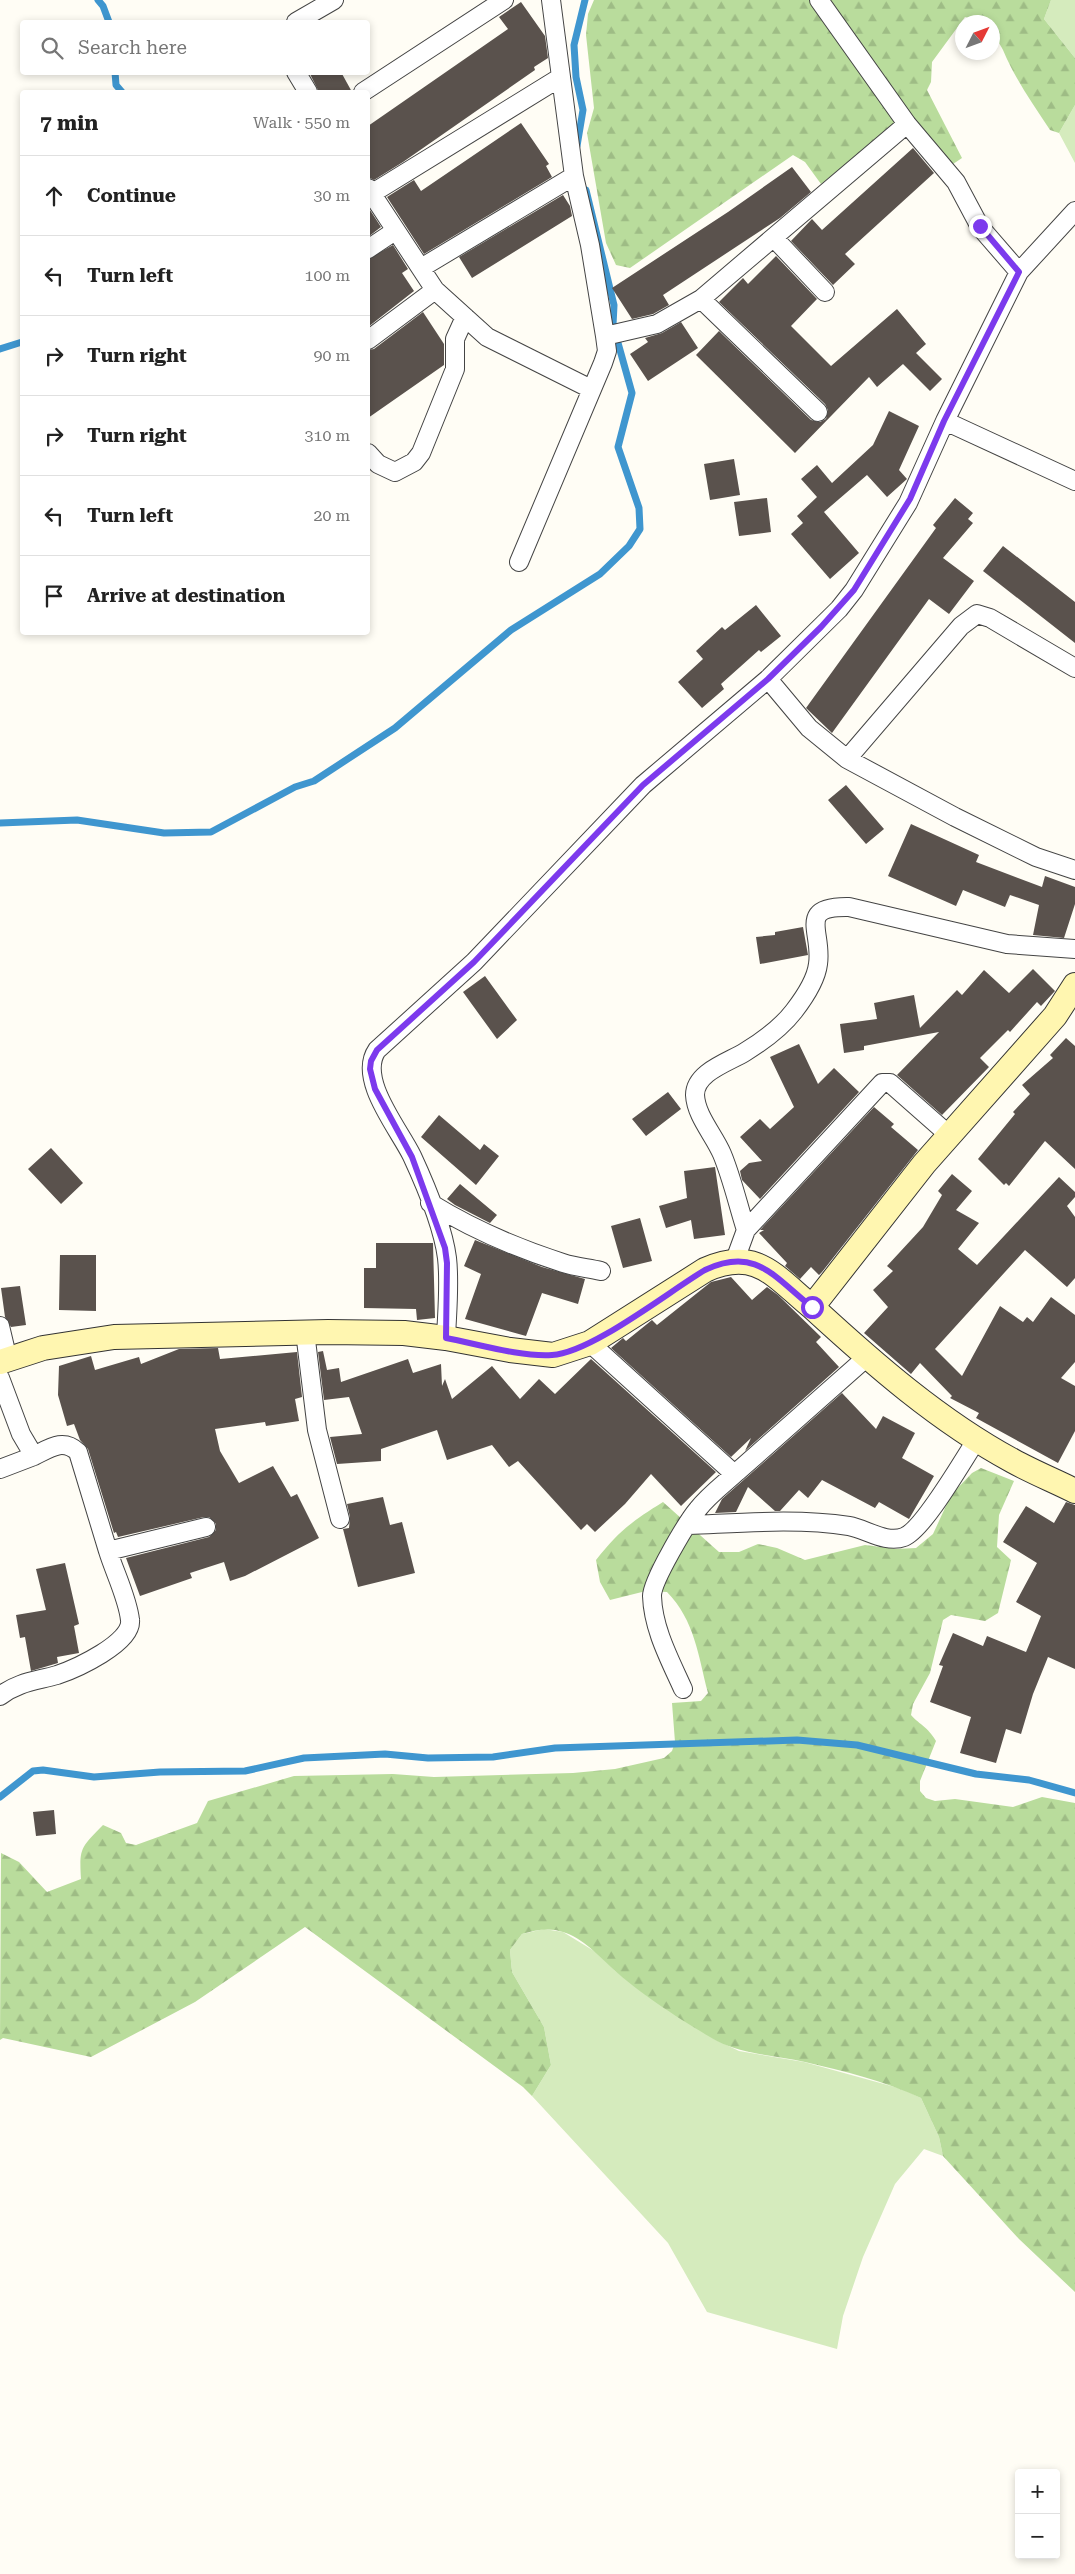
<!DOCTYPE html>
<html lang="en">
<head>
<meta charset="utf-8">
<style>
  body { margin:0; font-family:"Roboto Serif",serif; background:#f2f2f2; color:#222 }
  .controls { position:absolute; right:15px; bottom:15px; display:grid; overflow:hidden; border-radius:5px; box-shadow:0 2px 8px #0003 }
  .controls button { width:45px; height:45px; display:grid; place-items:center; padding:0; border:0; border-bottom:1px solid #e0e0e0; background:#fff; color:#222; font:25px sans-serif }
  .compass { position:absolute; left:955px; top:15px; width:45px; height:45px; border-radius:50%; background:#fff; box-shadow:0 2px 8px #0003; rotate:48deg }
  .stop { position:absolute; width:15px; height:15px; margin:-11px; border:4px solid #7c3aed; border-radius:50%; background:#fff }
  .stop.end { background:#7c3aed; border-color:#fff; box-shadow:0 1px 5px #0008 }
  .list { margin:0; padding:0; list-style:none }
  h2 { display:flex; justify-content:space-between; align-items:center; height:65px; margin:0; padding:0 20px; font-size:21px }
  h2 small { font-size:16px; font-weight:400; color:#767676 }
  .list li { display:grid; grid-template-columns:32px 1fr auto; gap:15px; align-items:center; box-sizing:border-box; height:80px; padding:0 20px; border-top:1px solid #e0e0e0 }
  .list b { display:block; font-size:19px; white-space:nowrap }
  .list em { font-size:16px; font-style:normal; color:#767676 }
  .icon { flex:none; width:28px; height:28px; fill:none; stroke:currentColor; stroke-width:2; stroke-linecap:round; stroke-linejoin:round }
  .map { position:relative; flex:none; width:1075px; height:2574px; overflow:hidden }
  .search { position:absolute; background:#fff; box-shadow:0 2px 8px #0003; left:20px; top:20px; width:350px; height:55px; display:flex; align-items:center; gap:12px; box-sizing:border-box; padding:0 18px; border-radius:5px; color:#767676; font-size:19px }
  .panel { position:absolute; background:#fff; box-shadow:0 2px 8px #0003; left:20px; top:90px; width:350px; height:545px; border-radius:5px }
  .map>svg:first-child { display:block }
  .grass { fill:#d5ebbd }
  .forest { fill:url(#forest-firs) }
  .lines { fill:none; stroke-linecap:round; stroke-linejoin:round }
  .stream { stroke:#3f96cf; stroke-width:7 }
  .building { fill:#5a524d }
  .street-casing { stroke:#444; stroke-width:20 }
  .secondary-casing { stroke:#333; stroke-width:26 }
  .street { stroke:#fff; stroke-width:18 }
  .secondary { stroke:#fff6b0; stroke-width:24 }
  .route { stroke:#7c3aed; stroke-width:6 }
</style>
</head>
<body>
<div class="map">
<svg width="1075" height="2574" viewBox="0 0 1075 2574">
  <defs>
    <pattern id="forest-firs" width="22" height="20" patternUnits="userSpaceOnUse" patternTransform="scale(1.25)"><rect width="22" height="20" fill="#b9dc9c"/><path d="M5 1l3.5 6h-7zM16 11l3.5 6h-7z" fill="#9ebc85"/></pattern>
  </defs>
  <rect width="100%" height="100%" fill="#fffdf5"/>
  <path class="grass" d="M1051,0H1075V58L1044,19Z
    M1075,105V163L1059,133Z
    M544,1929L563,1932L599,1954L614,1970L646,1995L716,2040L739,2051L804,2062L902,2089L921,2098L939,2137L943,2156L924,2149L895,2184L863,2257L843,2316L837,2349L707,2312L668,2243L532,2096L551,2065L544,2027L512,1972L510,1950L522,1934Z"/>
  <path class="forest" d="M594,0H1051L1044,19L1075,58V105L1059,133L1050,130C1033,104 1015,79 1003,50C997,38 993,37 992,22H982L965,17L932,62L931,82L927,90L962,158L953,164L914,123L872,143L821,184L805,162L793,155L630,268L616,265L606,243L587,133L594,108L586,35L588,14Z
    M981,1468L1014,1481L999,1515L997,1547L1011,1560L998,1613L985,1621L951,1615L943,1620L930,1673L913,1704L911,1715C921,1726 927,1726 936,1741L920,1781V1791L926,1798L935,1801L955,1799L1013,1807L1042,1797L1075,1803V2292L1019,2239L943,2156L939,2137L921,2098C885,2081 843,2071 805,2062C775,2055 745,2055 717,2041C687,2024 639,1993 614,1970C599,1956 583,1938 563,1932C549,1927 536,1930 522,1934L510,1950L512,1972L544,2027L551,2065L532,2096L523,2087L305,1927L195,2002L91,2057L3,2038L0,2040L1,1853L19,1862L47,1892L81,1879C79,1847 81,1848 103,1825L121,1833L126,1843L136,1845L197,1823L208,1801L294,1776L393,1774L434,1777L573,1773L615,1769L664,1758L672,1751L675,1742L672,1703L701,1701L708,1693C698,1655 695,1621 667,1592L646,1591L610,1600L600,1582L596,1560C619,1531 631,1522 663,1502L719,1552H739L758,1544L777,1548L805,1560L865,1545L896,1549L916,1548L933,1534L951,1495L972,1473Z"/>
  <g class="lines">
    <path class="stream" d="M98,0L103,6L109,22
      M115,72L116,85L122,92
      M577,146L583,110L576,77L574,45L585,0
      M0,349L22,342
      M0,823L77,820L164,833L211,832L295,787L314,781L395,728L511,630L600,574L629,546L640,529L639,508L618,447L632,393L613,325L614,305L586,190
      M0,1797L33,1771L43,1770L94,1777L160,1772L245,1771L304,1758L385,1754L428,1758L493,1757L555,1748L797,1740L857,1745L976,1774L1029,1780L1075,1793"/>
  </g>
  <path class="building" d="M521,2L545,36L548,58L534,67L535,70L403,162L374,180L368,177V126L508,29L499,17Z
    M309,72H341L352,92H319Z
    M521,123L549,164L546,166L552,177L424,254L387,197L414,180L421,191Z
    M913,148L934,173L845,254L855,264L833,285L791,241L812,219L822,230Z
    M792,167L811,192L780,218L663,295L669,305L653,314L632,319L612,288L728,212Z
    M563,195L570,206L572,216L472,278L459,257Z
    M368,207L381,227L368,237Z
    M393,245L408,269L402,273L414,291L368,327V259Z
    M776,256L817,299L791,326L831,366L897,309L926,344L916,353L942,379L930,391L903,364L877,387L869,377L795,453L696,355L719,331L811,420L820,422L826,419L828,410L825,404L719,302L743,278L748,284Z
    M423,312L444,344V365L368,418V350L374,349Z
    M681,322L698,348L648,381L630,354L648,342L645,338L662,333Z
    M889,411L919,426L899,470L907,479L887,497L867,475L824,512L859,553L830,579L791,534L803,523L797,516L817,497L801,479L817,465L832,483L873,445Z
    M734,459L740,495L710,500L704,464Z
    M767,498L771,532L739,536L734,502Z
    M955,498L973,513L968,519L973,523L943,558L974,581L949,614L929,599L832,733L806,708L936,528L933,525Z
    M1003,546L1075,602V643L983,571Z
    M756,605L781,636L761,652L759,650L721,684L724,689L702,708L678,682L703,659L696,651L722,627L725,630Z
    M846,785L884,829L866,844L828,800Z
    M911,824L979,855L976,862L1042,887L1045,876L1075,887V904L1064,938L1033,935L1039,905L1010,895L1005,907L963,890L956,906L888,876Z
    M803,927L808,955L760,964L756,937L775,935V932Z
    M1033,969L1055,991L1041,1006L1037,1002L1010,1032L1008,1030L980,1058L989,1067L942,1115L897,1075L939,1032L864,1046V1050L844,1053L840,1024L877,1019L874,1003L914,995L920,1028L957,990L962,995L984,970L1009,993Z
    M485,976L517,1020L497,1039L463,992Z
    M1066,1038L1075,1046V1169L1045,1141L1009,1186L1006,1183L1004,1185L978,1159L1015,1114L1013,1112L1030,1094L1022,1085L1053,1058L1050,1055Z
    M799,1044L818,1084L834,1068L859,1092L760,1199L742,1180L740,1171L749,1163L762,1161L740,1137L760,1119L770,1129L794,1107L770,1057Z
    M668,1092L681,1109L646,1136L632,1119Z
    M874,1107L894,1124L891,1127L918,1150L822,1272L819,1275L811,1267L800,1279L785,1266L787,1263L759,1233L764,1230H760Z
    M439,1115L480,1150L484,1144L499,1156L476,1185L421,1137Z
    M51,1148L83,1183L61,1204L28,1169Z
    M715,1167L725,1235L694,1239L691,1220L666,1228L659,1206L687,1198L684,1171Z
    M952,1174L972,1191L956,1210L979,1223L958,1249L977,1265L1059,1177L1075,1192V1197L1067,1206L1075,1217V1278L1067,1287L1025,1250L935,1349L962,1376L1000,1306L1023,1322L1027,1317L1033,1322L1051,1297L1075,1315V1362L1061,1378L1075,1386V1431L1058,1463L976,1418L979,1413L950,1398L952,1396L920,1363L911,1374L864,1333L888,1307L873,1290L893,1271L887,1266L923,1227L942,1195L938,1191Z
    M460,1184L497,1215L490,1223L455,1205L447,1199Z
    M640,1218L652,1261L623,1268L611,1226Z
    M475,1240L542,1267L585,1279L578,1304L542,1293L526,1336L465,1319L481,1274L464,1266Z
    M376,1243H433L435,1318L417,1320L416,1309L364,1308V1268H376Z
    M60,1255H96V1311L59,1310Z
    M731,1277L752,1300L767,1287L778,1295L821,1337L816,1342L839,1367L745,1451L751,1438L731,1457L611,1348L623,1338L626,1341L652,1320L657,1325L711,1282Z
    M20,1286L26,1325L11,1327L5,1317L1,1288Z
    M218,1348L220,1359L297,1352L302,1397L295,1399L299,1421L266,1426L265,1422L215,1429L220,1451L239,1483L273,1466L291,1497L297,1494L319,1538L245,1576L230,1581L224,1562L190,1573L192,1578L140,1596L126,1558L209,1537L216,1530V1524L209,1517H204L118,1537L116,1532L114,1533L88,1449L80,1440L74,1424L67,1426L58,1395L59,1366L91,1356L95,1370L139,1357L141,1364L179,1349Z
    M323,1351L327,1370L339,1368L341,1382L408,1359L413,1373L441,1364L442,1386L445,1379L452,1399L492,1366L520,1399L539,1379L555,1394L591,1359L716,1472L681,1506L651,1474L625,1504L595,1532L587,1524L581,1530L518,1461L509,1467L492,1445L447,1460L437,1430L381,1449V1461L337,1464L330,1437L362,1434L349,1397L324,1400L318,1352Z
    M842,1393L876,1429L883,1416L915,1433L902,1458L934,1476L909,1519L879,1502L875,1508L822,1480L808,1498L799,1490L780,1511H775L748,1487L736,1512L715,1513L722,1499Z
    M383,1497L390,1525L402,1522L415,1573L358,1587L343,1529L349,1528L350,1517L347,1504Z
    M1066,1502L1075,1505V1669L1048,1657L1033,1694L1021,1734L1006,1729L996,1763L960,1753L971,1717L930,1702L943,1666L939,1665L953,1633L983,1646L987,1636L1026,1652L1041,1616L1016,1602L1037,1563L1003,1542L1026,1506L1054,1523Z
    M65,1563L79,1624L74,1626L79,1653L57,1657L58,1663L31,1671L25,1637L20,1638L16,1615L46,1610L36,1569Z
    M54,1810L56,1834L36,1836L33,1812Z"/>
  <g class="lines">
    <defs>
      <path id="street" d="M551,0L561,77
        M819,0L907,124L956,182L980,227L1019,272
        M296,22L334,0
        M296,72L308,92
        M363,92L504,0
        M368,188L435,290L487,337L591,389
        M371,194L561,77L574,176L590,245L605,336
        M774,238L825,292
        M368,249L395,231
        M421,268L574,176
        M701,299L907,124
        M368,340L435,290
        M945,421L1019,272L1075,211
        M368,453L378,464L395,472L414,462L421,453L455,369V339L465,317
        M519,562L603,363L607,351L605,336L657,324L701,299L818,412
        M768,679L809,728L847,759L955,817L1036,857L1075,870
        M847,759L961,626L977,614L990,618L1075,668
        M430,1203C472,1229 516,1248 563,1263C575,1267 588,1268 601,1271
        M746,1230C738,1205 732,1178 722,1154C714,1135 696,1116 695,1095C695,1072 729,1062 745,1052C763,1041 781,1028 794,1011C804,998 816,981 818,964C823,932 796,906 849,907L1007,944L1075,949
        M735,1260L746,1230L882,1083H890L949,1135
        M0,1326L8,1360
        M305,1332L317,1430L340,1519
        M446,1338C447,1312 450,1284 447,1258C443,1227 425,1184 412,1156C399,1129 357,1079 377,1050L474,962L643,785L768,679L839,609L854,590L908,503L945,421L1075,481
        M590,1343L731,1471L737,1472L867,1357
        M0,1378L21,1434L34,1456C50,1448 63,1438 78,1452L108,1551L206,1527
        M0,1469L34,1456
        M689,1525C741,1523 797,1518 849,1526C866,1529 886,1544 904,1537C924,1529 963,1460 977,1439
        M683,1689C670,1660 653,1629 652,1596C652,1581 687,1522 698,1509C709,1495 724,1484 737,1472
        M0,1696C18,1682 36,1681 57,1675C75,1669 133,1643 130,1620C128,1599 114,1571 108,1551"/>
      <path id="secondary" d="M812,1307C874,1364 939,1421 1013,1461C1033,1472 1055,1481 1075,1491
        M0,1362L43,1348L114,1337L328,1332L404,1333L446,1338L510,1350L553,1355L590,1343L705,1270C757,1247 774,1276 812,1307L924,1164L1055,1016L1075,985"/>
    </defs>
    <use href="#street" class="street-casing"/>
    <use href="#secondary" class="secondary-casing"/>
    <use href="#street" class="street"/>
    <use href="#secondary" class="secondary"/>
  </g>
  <g class="lines">
    <path class="route" d="M812,1307C774,1277 756,1246 705,1270C668,1292 591,1353 552,1355C520,1357 478,1344 446,1338L447,1263L445,1248L412,1157L375,1089L370,1069L371,1061L377,1050L474,962L643,785L768,679L821,627L854,590L910,499L944,421L1019,272L980,226"/>
  </g>
</svg>
<div class="controls">
<button>+</button>
<button>−</button>
</div>
<svg class="compass" viewBox="-18 -18 36 36"><path d="M0-13l5 13h-10z" fill="#e53935"/><path d="M0 13l5-13h-10z" fill="#767676"/></svg>
<div class="stop" style="left:812px;top:1307px"></div>
<div class="stop end" style="left:980px;top:226px"></div>
<div class="search"><svg class="icon" aria-label="search" viewBox="0 0 24 24"><circle cx="10" cy="10" r="6"/><path d="M15 15l6 6"/></svg>Search here</div>
<section class="panel">
<h2>7 min<small>Walk · 550 m</small></h2>
<ul class="list">
<li><svg class="icon" aria-label="ahead" viewBox="0 0 24 24"><path d="M12 20V5M6 11l6-6 6 6"/></svg><div><b>Continue</b></div><em>30 m</em></li>
<li><svg class="icon" aria-label="left" viewBox="0 0 24 24"><path d="M17 20v-9H6M10 6l-5 5 5 5"/></svg><div><b>Turn left</b></div><em>100 m</em></li>
<li><svg class="icon" aria-label="right" viewBox="0 0 24 24"><path d="M7 20v-9h11M14 6l5 5-5 5"/></svg><div><b>Turn right</b></div><em>90 m</em></li>
<li><svg class="icon" aria-label="right" viewBox="0 0 24 24"><path d="M7 20v-9h11M14 6l5 5-5 5"/></svg><div><b>Turn right</b></div><em>310 m</em></li>
<li><svg class="icon" aria-label="left" viewBox="0 0 24 24"><path d="M17 20v-9H6M10 6l-5 5 5 5"/></svg><div><b>Turn left</b></div><em>20 m</em></li>
<li><svg class="icon" aria-label="arrive" viewBox="0 0 24 24"><path d="M6 21V4h12l-3 4 3 4H6"/></svg><div><b>Arrive at destination</b></div></li>
</ul>
</section>
</div>
</body>
</html>
